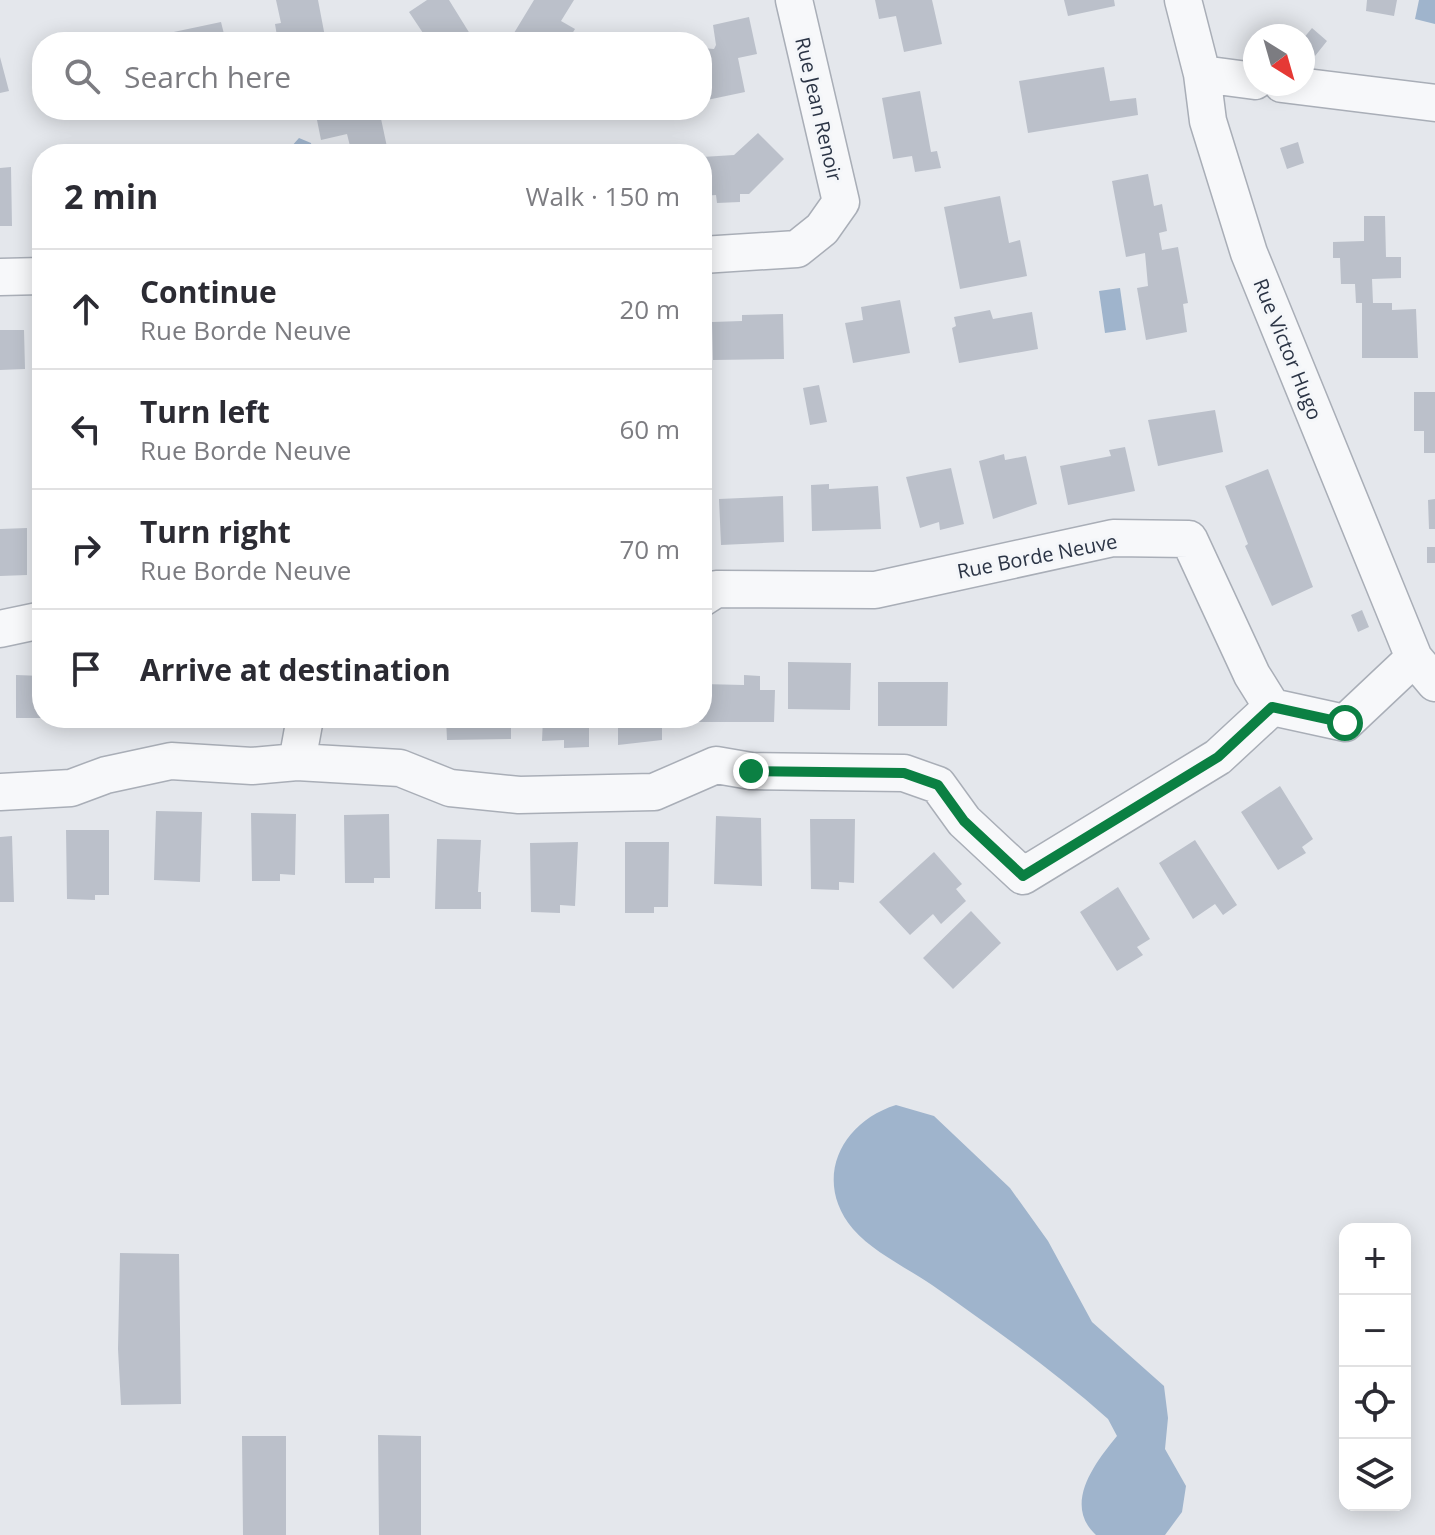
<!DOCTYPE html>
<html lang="en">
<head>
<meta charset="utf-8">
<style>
  body { margin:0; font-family:"Open Sans",sans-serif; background:#f7f7f7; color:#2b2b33 }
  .controls { position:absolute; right:24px; bottom:24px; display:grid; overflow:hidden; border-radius:16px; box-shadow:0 4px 20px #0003 }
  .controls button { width:72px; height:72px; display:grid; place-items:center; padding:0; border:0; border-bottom:2px solid #e1e1e2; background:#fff; color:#2b2b33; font:40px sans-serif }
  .compass { position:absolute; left:1243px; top:24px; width:72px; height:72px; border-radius:50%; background:#fff; box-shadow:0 4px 20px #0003; rotate:143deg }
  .stop { position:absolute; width:24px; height:24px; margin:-18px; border:6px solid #0b8043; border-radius:50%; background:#fff }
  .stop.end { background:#0b8043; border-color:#fff; box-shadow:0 2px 8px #0008 }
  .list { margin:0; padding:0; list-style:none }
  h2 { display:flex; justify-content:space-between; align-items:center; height:104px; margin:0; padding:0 32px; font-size:34px }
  h2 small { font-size:26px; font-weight:400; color:#7c7c81 }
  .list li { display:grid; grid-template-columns:52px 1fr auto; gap:24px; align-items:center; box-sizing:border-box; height:120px; padding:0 32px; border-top:2px solid #e1e1e2 }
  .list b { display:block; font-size:30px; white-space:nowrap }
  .list p { margin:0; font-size:26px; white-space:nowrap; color:#7c7c81 }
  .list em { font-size:26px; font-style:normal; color:#7c7c81 }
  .icon { flex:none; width:44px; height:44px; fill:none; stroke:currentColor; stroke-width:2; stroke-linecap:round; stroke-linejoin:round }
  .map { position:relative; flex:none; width:1435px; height:1535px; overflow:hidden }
  .search { position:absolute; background:#fff; box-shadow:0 4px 20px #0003; left:32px; top:32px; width:680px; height:88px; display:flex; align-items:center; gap:20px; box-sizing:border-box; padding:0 28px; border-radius:32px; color:#7c7c81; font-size:30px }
  .panel { position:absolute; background:#fff; box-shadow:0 4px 20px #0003; left:32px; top:144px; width:680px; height:584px; border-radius:32px }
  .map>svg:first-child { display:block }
  .water { fill:#9fb4cc }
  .building { fill:#bbc0ca }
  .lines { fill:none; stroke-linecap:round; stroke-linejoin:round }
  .street-casing { stroke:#a9aeb7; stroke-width:39 }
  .street { stroke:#f7f8fa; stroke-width:36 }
  .route { stroke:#0b8043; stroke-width:10 }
  .labels { text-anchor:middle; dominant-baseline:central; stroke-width:6; stroke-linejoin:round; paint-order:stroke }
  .street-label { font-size:20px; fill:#2b3445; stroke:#f4f6f9 }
</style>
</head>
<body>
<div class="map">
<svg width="1435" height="1535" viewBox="0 0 1435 1535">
  <rect width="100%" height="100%" fill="#e4e7ec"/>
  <path class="water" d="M1419,0H1435V24L1415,19Z
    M299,138L311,143L313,154H291L290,148Z
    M1120,288L1126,330L1105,333L1099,291Z
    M896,1105L934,1116L1010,1188L1048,1241L1092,1322L1164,1386L1168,1418L1165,1449L1186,1486L1182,1512L1165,1535H1096C1063,1505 1094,1464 1117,1436L1108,1419C1053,1370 993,1328 932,1285C907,1268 873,1252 853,1229C812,1180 841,1122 896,1105Z"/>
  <path class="building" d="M276,0H318L326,42H278L275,24L281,23Z
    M427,0H449L475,42H429L409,12Z
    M534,0H574L561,21L575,29L567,42H529L514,33Z
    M875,0H932L942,44L904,52L896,16L879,19Z
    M1064,0H1114L1115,6L1068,16Z
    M1367,0H1397L1394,16L1366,11Z
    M749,17L757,54L738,58L745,92L707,100L702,48L714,49L716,45L713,25Z
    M221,22L226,42H132L131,41Z
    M1312,28L1327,41L1315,56L1303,45V39Z
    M104,33L106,42H67V41Z
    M0,57L9,91L0,93Z
    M1104,67L1110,101L1136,98L1138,115L1028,133L1019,81Z
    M920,91L931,152L937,151L941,168L915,172L912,156L893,159L882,98Z
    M315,110H390L380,114L387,147L352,154L347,134L321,140Z
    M758,133L784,159L749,194H740V202L717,203L716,195L702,196V157L734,155Z
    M1298,142L1304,163L1287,169L1280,148Z
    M632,145L634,154H599V153Z
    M11,167L12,226H0V168Z
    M1148,174L1154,206L1162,204L1167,231L1159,233L1162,250L1178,247L1188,303L1183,304L1187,332L1146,340L1137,288L1148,286L1145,253L1126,257L1112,181Z
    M1000,196L1009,243L1020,240L1027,276L960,289L944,207Z
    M1364,216H1385L1386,257H1401V278L1372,279L1373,303H1392V310L1416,309L1418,358H1362V303H1356L1355,284H1341L1340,258H1333V242L1364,241Z
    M900,300L910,353L853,363L845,323L863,320L861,307Z
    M990,310L993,319L1032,312L1038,349L959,363L952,328L956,326L954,317Z
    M783,314L784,359L713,360L712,322L742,321V315Z
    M0,330H24L25,369L0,370Z
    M819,385L827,422L810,425L803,388Z
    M1414,392H1435V453H1424V431H1414Z
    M1215,410L1223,452L1158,466L1148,420Z
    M1125,447L1135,491L1068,505L1060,466L1111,456L1109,450Z
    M1004,454L1005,460L1026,456L1037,504L993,519L979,461Z
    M951,468L964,524L940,530L939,522L920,528L906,477Z
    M1268,469L1313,587L1272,606L1245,546L1248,544L1225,486Z
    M829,484V489L878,486L881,529L812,531L811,485Z
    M783,496L784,542L721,545L719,499Z
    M1435,499V529H1429L1428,500Z
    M27,528V575L0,576V529Z
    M1427,547H1435V563H1427Z
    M1362,610L1369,627L1358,632L1351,615Z
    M788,662L851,663L850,710L788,709Z
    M16,675L42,676V718H16Z
    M744,675L760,676V690H775L774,722H696V718H702V684L744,685Z
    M878,682H948L947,726H878Z
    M446,718H511V739L447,740Z
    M543,718H589V747L564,748V740L542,741Z
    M618,718H662V740L618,745Z
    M1280,786L1313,839L1302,847L1306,853L1278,870L1241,812Z
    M156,811L202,812L200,882L154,880Z
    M251,813L296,814L295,875L280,874V881H252Z
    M389,814L390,878H374V883H345L344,815Z
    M716,816L761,818L762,886L714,884Z
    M810,819H855L854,883L839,882V890L811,889Z
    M66,830H109V895H95V900L67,899Z
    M12,836L14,902H0V837Z
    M437,839L481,840L478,892H481V909H435Z
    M1195,840L1237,905L1223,915L1215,904L1193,919L1159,863Z
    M578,842L575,906L560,905V913L531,912L530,843Z
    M625,842H669L668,907H654V913H625Z
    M934,852L962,884L956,889L966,901L941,924L933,914L910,935L879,902Z
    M1118,887L1150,939L1137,947L1143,955L1117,971L1080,912Z
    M971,911L1001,943L953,989L923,958Z
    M120,1253L179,1254L181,1404L121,1405L118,1349Z
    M378,1435L421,1436V1535H379Z
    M242,1436H286V1535H243Z"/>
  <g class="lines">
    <defs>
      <path id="street" d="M1183,0L1202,74L1208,121L1249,253L1414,658L1435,683
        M1202,74L1255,81
        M1282,84L1435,103
        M702,255L797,249L822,229L841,202L794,0
        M0,277L42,276
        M702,598L716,589L875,590L1113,538L1189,539L1252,675L1272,707L1345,723L1414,658
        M0,629L42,620
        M297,762L400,768L450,788L519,795L654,792L716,765L751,771L904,773L938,785L964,821L1023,876L1218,757L1272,707
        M0,792L71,788L106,775L171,761L252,766L297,762L305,718"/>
    </defs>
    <use href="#street" class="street-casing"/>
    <use href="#street" class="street"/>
  </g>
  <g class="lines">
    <path class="route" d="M751,771L904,773L938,785L964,821L1023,876L1218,757L1272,707L1345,723"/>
  </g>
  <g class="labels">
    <g class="street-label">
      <text transform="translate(819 109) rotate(77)">Rue Jean Renoir</text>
      <text transform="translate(1288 349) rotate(68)">Rue Victor Hugo</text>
      <text transform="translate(1037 556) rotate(-11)">Rue Borde Neuve</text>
    </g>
  </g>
</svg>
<div class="controls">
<button>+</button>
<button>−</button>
<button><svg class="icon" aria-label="locate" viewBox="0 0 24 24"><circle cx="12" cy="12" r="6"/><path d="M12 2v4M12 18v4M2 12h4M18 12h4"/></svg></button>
<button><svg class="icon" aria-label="layers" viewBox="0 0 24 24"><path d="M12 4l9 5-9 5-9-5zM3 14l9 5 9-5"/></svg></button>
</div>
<svg class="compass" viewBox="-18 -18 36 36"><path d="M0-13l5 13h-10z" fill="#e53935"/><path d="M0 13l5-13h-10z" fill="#7c7c81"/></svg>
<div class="stop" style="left:1345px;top:723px"></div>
<div class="stop end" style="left:751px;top:771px"></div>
<div class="search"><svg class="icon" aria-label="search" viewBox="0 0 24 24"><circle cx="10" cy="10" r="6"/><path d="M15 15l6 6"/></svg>Search here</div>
<section class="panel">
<h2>2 min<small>Walk · 150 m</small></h2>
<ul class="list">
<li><svg class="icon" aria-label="ahead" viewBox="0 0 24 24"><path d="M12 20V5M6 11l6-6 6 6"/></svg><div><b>Continue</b><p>Rue Borde Neuve</p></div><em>20 m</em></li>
<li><svg class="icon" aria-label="left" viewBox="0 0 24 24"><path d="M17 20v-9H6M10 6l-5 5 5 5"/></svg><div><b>Turn left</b><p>Rue Borde Neuve</p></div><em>60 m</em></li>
<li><svg class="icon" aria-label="right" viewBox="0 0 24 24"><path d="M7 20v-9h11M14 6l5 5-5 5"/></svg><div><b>Turn right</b><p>Rue Borde Neuve</p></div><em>70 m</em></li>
<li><svg class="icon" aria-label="arrive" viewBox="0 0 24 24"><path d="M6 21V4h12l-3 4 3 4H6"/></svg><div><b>Arrive at destination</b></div></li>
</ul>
</section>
</div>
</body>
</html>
